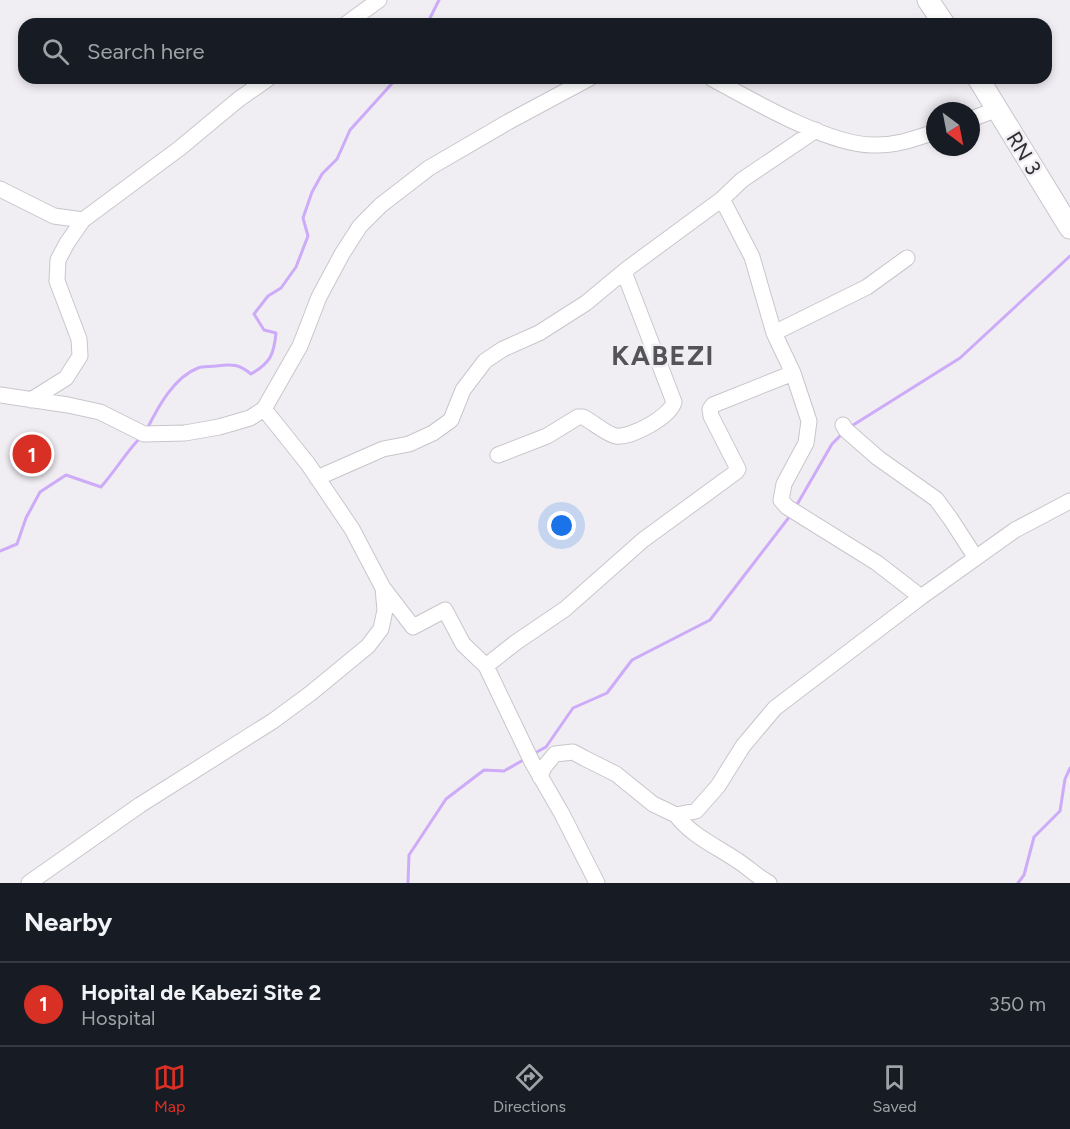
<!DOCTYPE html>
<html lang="en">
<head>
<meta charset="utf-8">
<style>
  body { margin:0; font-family:Figtree,sans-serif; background:#20242c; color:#f1f3f6 }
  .compass { position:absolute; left:926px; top:102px; width:54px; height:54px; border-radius:50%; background:#171b24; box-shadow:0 3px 9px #0003; rotate:148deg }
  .you { position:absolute; left:562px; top:526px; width:21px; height:21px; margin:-15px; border:4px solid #fff; border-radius:50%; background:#1a73e8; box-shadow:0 0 0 9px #1a73e833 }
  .badge { display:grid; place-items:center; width:39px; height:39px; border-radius:50%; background:#d93025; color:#fff; font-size:20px; font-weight:700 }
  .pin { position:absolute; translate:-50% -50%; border:3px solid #fff; box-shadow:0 2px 6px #0006 }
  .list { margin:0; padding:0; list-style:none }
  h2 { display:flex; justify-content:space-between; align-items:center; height:78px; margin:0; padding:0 24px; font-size:26px }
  h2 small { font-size:20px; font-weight:400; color:#9ea1a6 }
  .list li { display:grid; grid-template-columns:39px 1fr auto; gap:18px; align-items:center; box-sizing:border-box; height:84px; padding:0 24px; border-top:2px solid #363941 }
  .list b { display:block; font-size:22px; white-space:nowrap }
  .list p { margin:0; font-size:20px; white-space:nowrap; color:#9ea1a6 }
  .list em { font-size:20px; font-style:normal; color:#9ea1a6 }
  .icon { flex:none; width:33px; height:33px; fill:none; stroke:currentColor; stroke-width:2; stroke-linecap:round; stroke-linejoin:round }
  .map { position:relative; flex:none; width:1070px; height:883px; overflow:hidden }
  .search { position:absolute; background:#171b24; box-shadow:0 3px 9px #0003; left:18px; right:18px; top:18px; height:66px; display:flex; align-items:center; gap:15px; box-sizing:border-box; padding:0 21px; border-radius:18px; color:#9ea1a6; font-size:22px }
  .sheet { height:162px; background:#171b24 }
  nav { display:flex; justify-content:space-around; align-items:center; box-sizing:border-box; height:84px; border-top:2px solid #363941; background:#171b24; font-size:16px; color:#9ea1a6 }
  nav a { display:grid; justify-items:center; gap:3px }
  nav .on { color:#d93025 }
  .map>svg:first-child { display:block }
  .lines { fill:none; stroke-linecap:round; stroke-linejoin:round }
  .stream { stroke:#cdabf8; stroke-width:3 }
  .minor-casing { stroke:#c8c6cb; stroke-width:17 }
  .highway-casing { stroke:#c8c6cb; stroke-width:23 }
  .minor { stroke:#fff; stroke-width:15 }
  .highway { stroke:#fff; stroke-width:21 }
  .labels { text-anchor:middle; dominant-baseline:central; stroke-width:5; stroke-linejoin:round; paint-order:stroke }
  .street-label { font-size:21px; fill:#2f2e30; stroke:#f0eef3 }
  .district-label { font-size:27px; font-weight:bold; letter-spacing:1.5px; fill:#545356; stroke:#f0eef3 }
</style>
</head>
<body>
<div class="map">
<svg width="1070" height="883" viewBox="0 0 1070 883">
  <rect width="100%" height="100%" fill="#f0eef3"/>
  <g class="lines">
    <path class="stream" d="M427,24L439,0
      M850,427L960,358L1070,256
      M147,429C158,407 174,377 198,368C203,366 211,367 216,366C233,364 239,364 251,374C270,363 274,355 276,333L264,330L254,314L268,296L281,288L296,267L308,236L303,218L312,192L322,174L337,159L350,130L397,78
      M795,508L832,444L843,433
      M0,551L17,544L26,518L40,492L66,475L101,487C115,471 125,454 139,439
      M533,754L546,747L573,708L607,693L632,660L710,620L790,516
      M408,883L409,855L446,799L484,770L504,771L525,759
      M1018,883L1024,875L1034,837L1060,811L1065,779L1070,768"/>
    <defs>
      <path id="minor" d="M346,24L379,0
        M711,78C751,100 829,145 872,145C895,146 914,139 935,132
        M971,119L998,109
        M0,189L54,216L83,220
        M722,199L752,257L774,333L793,373L809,421L806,443L784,484L781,500L787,507L877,563L921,597
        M774,333L867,287L907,258
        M0,395L68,405L100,412L144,434L185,433L219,427L250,418L264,409L300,346L319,297L342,254L360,226L381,205L429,168L508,122L590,78
        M31,400L66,378L80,356L79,339L57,281L58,260L67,243L83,220L180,148L239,99L269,78
        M843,425L846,430L878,458L936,499L950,518L976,558
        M498,455L547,436L578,417H583C593,422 606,434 616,436C631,438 670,417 674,402L624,272
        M317,478L383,449L409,444L433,433L451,420L463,390L485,361L503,349L539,333L586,303L627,269L722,199L742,180L816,130
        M384,589L413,627L445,610L463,644L486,666L532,762L562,814L597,883
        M486,666L515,643L565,609L643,540L736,472L738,469L711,416L710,409L713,405L793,373
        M540,777L544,767L555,754L573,752L584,758L616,774L653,804L676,815L696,811L718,786L743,746L775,708L921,597L1015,530L1070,501
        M676,815C692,836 716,846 738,861C749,868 756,876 769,883
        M29,883L140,805L273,721L311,693L368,646L381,629L385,610L383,588L352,529L308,464L264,409"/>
      <path id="highway" d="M928,0L944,24
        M978,78L1070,228"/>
    </defs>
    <use href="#minor" class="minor-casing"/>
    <use href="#highway" class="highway-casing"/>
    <use href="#minor" class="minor"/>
    <use href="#highway" class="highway"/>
  </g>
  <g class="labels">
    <g class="street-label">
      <text transform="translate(1024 153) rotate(59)">RN 3</text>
    </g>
    <g class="district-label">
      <text x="663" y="355">KABEZI</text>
    </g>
  </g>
</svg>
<svg class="compass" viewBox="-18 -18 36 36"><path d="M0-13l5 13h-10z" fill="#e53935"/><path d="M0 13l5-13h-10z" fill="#9ea1a6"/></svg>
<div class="you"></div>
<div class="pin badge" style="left:32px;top:454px">1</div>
<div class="search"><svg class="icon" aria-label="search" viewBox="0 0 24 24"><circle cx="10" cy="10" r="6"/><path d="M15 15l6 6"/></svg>Search here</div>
</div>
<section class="sheet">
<h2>Nearby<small></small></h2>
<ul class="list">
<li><span class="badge">1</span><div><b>Hopital de Kabezi Site 2</b><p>Hospital</p></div><em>350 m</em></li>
</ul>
</section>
<nav>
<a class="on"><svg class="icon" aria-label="map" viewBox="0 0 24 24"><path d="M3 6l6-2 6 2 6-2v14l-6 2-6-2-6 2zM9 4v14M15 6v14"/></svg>Map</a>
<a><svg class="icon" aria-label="directions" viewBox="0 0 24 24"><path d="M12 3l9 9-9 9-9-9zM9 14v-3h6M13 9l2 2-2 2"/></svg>Directions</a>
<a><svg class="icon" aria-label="saved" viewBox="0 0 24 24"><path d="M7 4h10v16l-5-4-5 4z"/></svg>Saved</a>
</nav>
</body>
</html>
